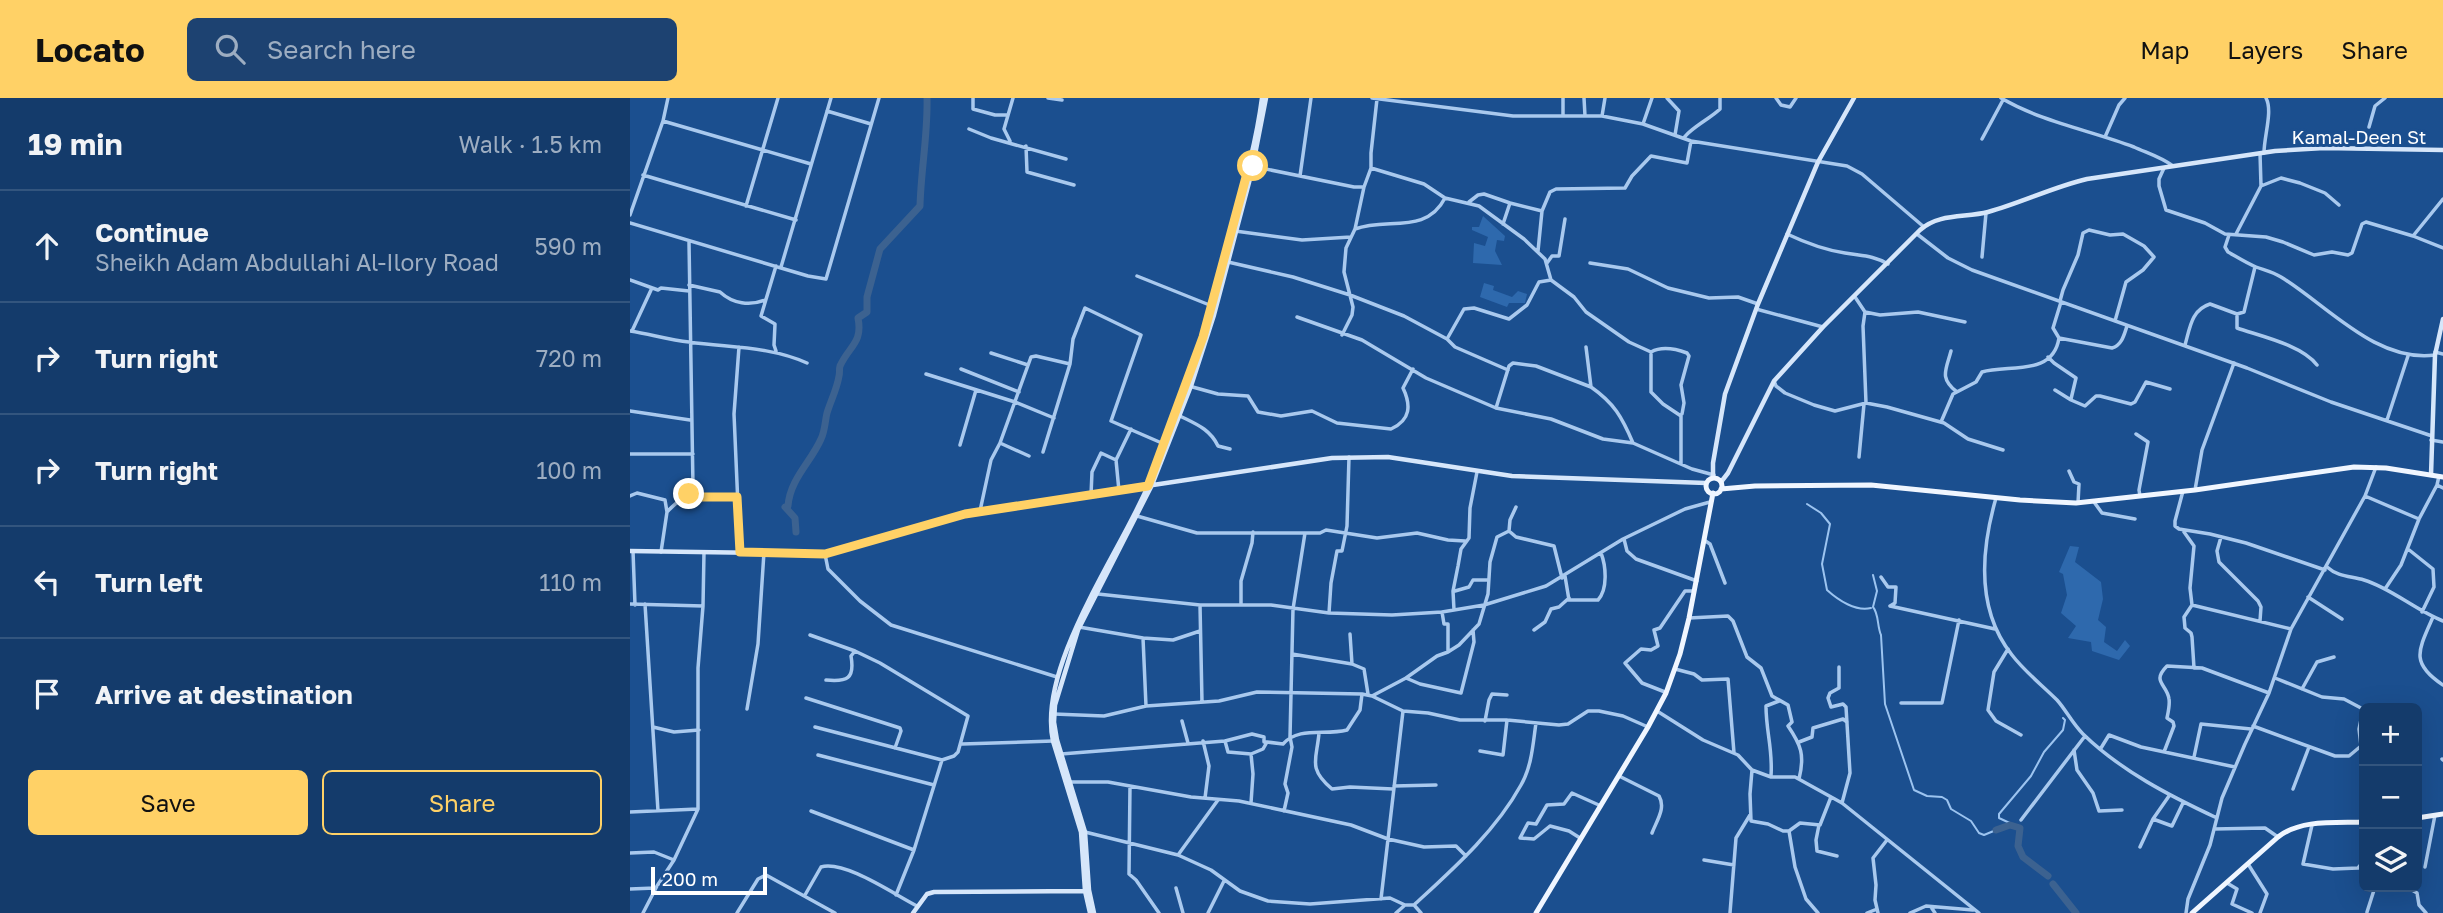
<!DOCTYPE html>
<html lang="en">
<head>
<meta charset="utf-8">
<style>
  body { margin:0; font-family:"Golos Text",sans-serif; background:#1d4271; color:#f1f3f6 }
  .controls { position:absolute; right:21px; bottom:21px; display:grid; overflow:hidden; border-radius:10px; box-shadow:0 7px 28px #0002 }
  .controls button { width:63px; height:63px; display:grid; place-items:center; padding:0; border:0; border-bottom:2px solid #33557e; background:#143b6b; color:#f1f3f6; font:35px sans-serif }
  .scale { position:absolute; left:21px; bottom:18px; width:116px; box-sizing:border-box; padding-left:7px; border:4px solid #fff; border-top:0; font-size:19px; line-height:24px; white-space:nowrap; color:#fff; -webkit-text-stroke:5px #1b4f8f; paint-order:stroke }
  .stop { position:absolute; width:21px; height:21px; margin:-16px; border:5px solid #ffd166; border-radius:50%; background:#fff }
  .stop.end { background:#ffd166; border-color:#fff; box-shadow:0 2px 7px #0008 }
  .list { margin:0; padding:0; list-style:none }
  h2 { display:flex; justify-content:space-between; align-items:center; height:91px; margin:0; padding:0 28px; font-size:30px }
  h2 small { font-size:23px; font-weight:400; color:#9dadc1 }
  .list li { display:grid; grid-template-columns:46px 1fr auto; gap:21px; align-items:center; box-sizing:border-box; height:112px; padding:0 28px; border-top:2px solid #33557e }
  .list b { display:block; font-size:26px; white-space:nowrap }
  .list p { margin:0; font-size:23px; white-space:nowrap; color:#9dadc1 }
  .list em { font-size:23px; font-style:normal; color:#9dadc1 }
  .actions { display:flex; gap:14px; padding:21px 28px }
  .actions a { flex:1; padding:16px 0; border:2px solid #ffd166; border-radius:10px; text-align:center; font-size:24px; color:#ffd166 }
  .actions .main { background:#ffd166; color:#111 }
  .icon { flex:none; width:38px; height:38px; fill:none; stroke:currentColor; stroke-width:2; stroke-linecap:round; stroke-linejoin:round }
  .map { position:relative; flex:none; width:1813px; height:815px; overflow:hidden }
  header { display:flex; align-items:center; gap:42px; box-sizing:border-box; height:98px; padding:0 35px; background:#ffd166; color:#111 }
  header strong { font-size:33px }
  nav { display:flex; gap:38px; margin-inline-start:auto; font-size:24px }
  .search { width:490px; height:63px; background:#1d4271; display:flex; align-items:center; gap:18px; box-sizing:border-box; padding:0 24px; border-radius:10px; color:#9dadc1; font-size:26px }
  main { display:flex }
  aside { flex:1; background:#143b6b }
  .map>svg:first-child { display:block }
  .green { fill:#2e69ad }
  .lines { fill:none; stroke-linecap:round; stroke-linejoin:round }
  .stream { stroke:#9cc4f0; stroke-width:2 }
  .river { stroke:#3c6290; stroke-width:7 }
  .street { stroke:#a9c9ee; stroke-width:3.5 }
  .secondary { stroke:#d6e6fa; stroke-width:4.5 }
  .primary { stroke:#f0f6ff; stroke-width:5 }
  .route { stroke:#ffd166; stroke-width:9 }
  .labels { text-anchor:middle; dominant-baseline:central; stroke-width:6; stroke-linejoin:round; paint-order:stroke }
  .street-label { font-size:19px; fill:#fff; stroke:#1b4f8f }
</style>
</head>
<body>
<header>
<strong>Locato</strong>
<div class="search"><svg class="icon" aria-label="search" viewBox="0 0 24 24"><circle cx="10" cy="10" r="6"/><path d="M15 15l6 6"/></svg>Search here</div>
<nav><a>Map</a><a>Layers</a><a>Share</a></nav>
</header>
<main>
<aside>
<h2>19 min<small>Walk · 1.5 km</small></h2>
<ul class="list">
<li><svg class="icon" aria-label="ahead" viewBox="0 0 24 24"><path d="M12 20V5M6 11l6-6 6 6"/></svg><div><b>Continue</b><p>Sheikh Adam Abdullahi Al-Ilory Road</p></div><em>590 m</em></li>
<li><svg class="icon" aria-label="right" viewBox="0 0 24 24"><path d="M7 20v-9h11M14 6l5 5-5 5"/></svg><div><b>Turn right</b></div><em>720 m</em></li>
<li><svg class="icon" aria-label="right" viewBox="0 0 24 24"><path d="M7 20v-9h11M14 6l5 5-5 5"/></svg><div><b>Turn right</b></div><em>100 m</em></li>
<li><svg class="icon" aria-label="left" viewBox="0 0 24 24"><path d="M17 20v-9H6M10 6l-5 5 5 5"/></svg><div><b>Turn left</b></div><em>110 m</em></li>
<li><svg class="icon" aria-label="arrive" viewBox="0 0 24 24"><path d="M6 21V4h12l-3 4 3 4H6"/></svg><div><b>Arrive at destination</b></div></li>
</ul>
<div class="actions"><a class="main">Save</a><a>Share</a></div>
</aside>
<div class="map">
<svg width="1813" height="815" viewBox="0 0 1813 815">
  <rect width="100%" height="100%" fill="#1b4f8f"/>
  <path class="green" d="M853,118L875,138L874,143L867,142L865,153L872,167L843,165L844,145L855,148L858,139L842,132V129H849Z
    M854,185L864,188L863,192L882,199L888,193L897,196L895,205H879L877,209L850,199Z
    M1440,448L1449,449L1445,464L1471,484L1473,501L1468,522L1476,529L1474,544L1487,553L1495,542L1500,548L1489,562L1462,553L1461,544L1438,540L1446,528L1431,515L1437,497L1433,476L1429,474Z"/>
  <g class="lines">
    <path class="stream" d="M1177,406L1191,415L1200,426L1192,466L1197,492C1208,502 1226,514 1241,510
      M1243,477L1247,493L1243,509C1249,516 1247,528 1251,537L1255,606L1284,692L1297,698L1312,699L1317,702L1321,711L1341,723L1349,735L1354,737L1366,732
      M1384,727L1369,720V716L1401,678L1414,654L1433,632L1435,622L1433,620"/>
    <path class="river" d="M166,434L165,420L155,409L158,408C160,381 181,364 191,341C195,333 195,323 197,315C201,302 207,291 209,278C210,275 209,271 210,268C219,248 233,245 228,220L237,214V199L250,151L290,108C291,71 298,36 297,0
      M1366,732L1380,727L1390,730L1388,748L1393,759L1418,778
      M1423,786L1446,815"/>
    <path class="street" d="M343,0V11L365,17H377
      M418,0L432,2
      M742,0L883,18H972L1013,26L1061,43L1217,68L1232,76L1294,129
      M933,0V18
      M954,0L955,18
      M1037,0L1049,13L1045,37
      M1146,0L1151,7L1160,9L1166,0
      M1371,0C1412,24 1459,32 1504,49C1517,55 1531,59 1543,68
      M197,13L241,26
      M972,18L975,0
      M33,23L181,66
      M1013,26L1022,0
      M1739,29L1745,8L1755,0
      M339,31L361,40L436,61
      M1475,39L1489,7L1495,0
      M1054,40C1059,31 1081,20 1090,11V0
      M1352,41L1373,2
      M380,43L374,31L383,0
      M396,48L397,74L444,87
      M1630,55L1631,88
      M1634,55C1634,38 1643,13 1636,0
      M621,68L724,89H734L741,70L794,86L815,100L849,108L894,141L915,161L921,182L944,199L956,214L999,244L1021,254V294L1033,306L1051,318V366
      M741,70V55L747,1
      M1534,70L1529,81V88L1536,112L1575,125L1595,136L1636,139L1653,144L1684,157L1702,154L1718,157L1722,155L1732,126L1736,124L1783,138L1813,150
      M13,77L166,122
      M670,78L681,0
      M839,104L848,97L854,96L880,105L912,113
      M116,108L148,0
      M0,117L33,23L38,0
      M0,125L178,178L196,181L249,0
      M873,126L880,105
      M725,131C757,119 796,137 815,100
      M605,133L672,142L721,139
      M1157,136C1176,145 1195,152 1215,155C1231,158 1243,157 1258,166
      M1287,136L1318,160L1342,172L1617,270L1701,304L1802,338
      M1606,136L1631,88L1651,80L1670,85L1695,95L1709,107
      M1599,137L1595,149L1598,154C1607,159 1616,165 1626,169C1634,172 1643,174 1651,179C1697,207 1746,265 1805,257
      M1783,138L1813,101
      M908,153L912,113L920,94L926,91L995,90L1002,78L1021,58L1057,65L1061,43
      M1352,159L1356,115
      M598,164L663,179L720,197L774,218L817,241L825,249L878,272
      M917,165L922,158H929L935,121
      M960,165L998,171L1038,190L1079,200L1108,199L1128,206
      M146,168L131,218L145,226L144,247L146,253
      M151,169L201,0
      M507,178L582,208
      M0,182L28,192L31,190L59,193
      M59,187L90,194C103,206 120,208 135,202
      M1225,199L1235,214L1233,228L1236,305
      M1430,203L1433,192L1448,157L1453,135L1459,132L1480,137L1493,136L1514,148L1524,159L1513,172L1496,184L1485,223
      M1431,204L1423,230L1429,240L1482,250C1492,247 1494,237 1497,228
      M1126,211L1193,229
      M1235,214L1250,217L1288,214L1335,224
      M1607,216V230C1630,238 1672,247 1687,267
      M667,219L732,242L796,280L866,310L921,321L973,341L1003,345L1062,371L1084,377
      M0,233C20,236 39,242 59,244C100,250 139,248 177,265
      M2,233L21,192
      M712,237L722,217L723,209L714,174L716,150L725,131L734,89
      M817,241L834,211L844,210L879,221L897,207L909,184L921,182
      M1555,247C1560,230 1561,212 1580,206L1607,216L1614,214L1625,169
      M109,249L104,316L110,454
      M956,249L961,289C984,305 992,319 1003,345
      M1321,253C1316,272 1309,280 1327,294
      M1021,254C1032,248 1046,251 1057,255L1059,258L1051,287L1054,305L1052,316
      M1805,254L1813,256
      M361,255L398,267
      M1418,259L1424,265L1446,280L1441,301
      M331,271L389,294
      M296,276L385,304L424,320
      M1144,283L1146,288L1155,295L1184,307L1205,313L1236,305L1257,309L1314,325L1338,341L1373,352
      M559,288L588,296L618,298L628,314L651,318L682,313L707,325L761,331C781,322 781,307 773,290L783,271
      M1425,292L1441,302L1455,308L1466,298H1470L1501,306L1505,304L1516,284L1540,291
      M866,310L879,268L883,265L906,268L961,289
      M0,313L60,322
      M550,318C566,326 580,331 588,348L600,351
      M1757,322L1778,258
      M1311,324L1323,296L1346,284L1352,274C1378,266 1423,279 1429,240
      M1506,336L1518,344L1509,392L1510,398
      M1801,342L1813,344
      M370,345L399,358
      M330,347L346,292
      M413,354L440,266L443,241L455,210L511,237L481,323L534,346
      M0,356H63
      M1229,359L1234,306
      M1439,373L1444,384L1449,386L1448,405
      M1809,378L1807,387L1813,390
      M1565,392L1572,352L1604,265
      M489,393L486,362L501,331
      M1553,393L1545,423V428L1549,431L1580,436L1616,445L1695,472
      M461,397L462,374L471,355L486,362
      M0,398L7,395L35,402L37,414L31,454
      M1735,398L1789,421L1771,467L1755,491
      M53,399H107
      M1366,400C1351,452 1346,512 1382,557C1395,574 1412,587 1427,602C1436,612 1442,625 1453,636C1491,673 1540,698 1587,720
      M1464,404L1472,415L1505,421
      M350,413L361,362L370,345L401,259L406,258L440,266
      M37,414C44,406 59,396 63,389L59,144
      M507,418L567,435H690L696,432L747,440L787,435L818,442L835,443
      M1789,421L1807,387
      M879,433L886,439L924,448L932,480
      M879,433L880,422L886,409
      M1554,434L1564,448L1560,490L1562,507L1554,519L1555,530L1561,535L1562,539L1564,570
      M1591,439L1587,453L1589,464L1628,503L1631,509L1630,523
      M994,441L997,453L1006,461L1067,483
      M1074,442L1080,446L1095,485
      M1778,451L1803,471L1804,489L1792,514
      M3,453L5,507
      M195,456L198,471L230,503L261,527L427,579
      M1697,469C1708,479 1721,478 1734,482C1761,490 1785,512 1813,523
      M935,478L939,502H968C978,491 976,468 971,455
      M1251,479L1258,489H1266L1265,505L1260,508L1365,531
      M825,493L839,489L843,482H858
      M468,496L570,507H641L699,515L762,517L812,514L854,507L916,488L993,441L1055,411L1080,404
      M1678,499L1712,521
      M0,506L73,508
      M15,506L28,713
      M570,507L572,604
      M611,507V483L622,445L623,434
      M1562,507L1661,531
      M824,512L823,493L828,468L831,451L839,440L840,410L847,374
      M812,514L814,526H818V554
      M699,515L701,485L707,453H712L717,428L719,359
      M1803,519C1788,553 1780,565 1813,587
      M1059,520L1098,518L1103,523L1117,559L1131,570L1142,598L1158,607L1162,624L1158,628C1171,647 1175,657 1169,681
      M449,529L513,540L516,608
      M904,532L915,524L921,511L929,509L939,500
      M720,536L722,566L734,571L738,596
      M180,537L225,553L250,565L338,618L328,654L324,658L312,662L185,629
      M513,540L543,542L570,533
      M1378,551L1364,574L1358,612L1366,623L1391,637
      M662,556L722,566
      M1209,569V590L1200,595L1198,600L1201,609L1213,606L1216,609L1220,675L1212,705
      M1045,571L1064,576L1072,582L1098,581L1104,655
      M776,580L790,586L831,595L844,544L843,532
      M196,582C217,584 225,581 221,558L225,553
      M1672,591L1687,564L1704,559
      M1035,594L1012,585L995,565L1011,551L1021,552L1028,548L1024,532L1030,530L1055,493H1064
      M742,598L776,580L807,558L818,554L829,547L849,526L858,496L860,464L867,439L879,433
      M176,600L270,630L271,633L265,650
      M1271,605H1312L1329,522
      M117,611L128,546L134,454
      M1027,613L1073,642L1108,657L1122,672L1141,679H1165L1212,705L1349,815
      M424,616L474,618L516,608L589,603L627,594L732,596L742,598L773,613L798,615L830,622H877L929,627L938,626L958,613H969L993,618L1018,629
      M552,623L558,645
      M855,623L859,602L862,596L877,597
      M1623,628L1705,658H1719L1731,648L1729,631L1733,612L1731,610L1714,601L1692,599L1645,580
      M23,629L44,634L69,632
      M689,635C687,661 677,670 702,691L720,689L763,691
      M573,643L579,668L575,700
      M595,643L622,636L634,639V644H637
      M1169,644L1182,639L1183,630L1213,621L1217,624
      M332,646L423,643
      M1471,650L1479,637L1511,649L1605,669
      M1444,652L1447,672L1463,695L1469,713L1492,712
      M850,653L873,657L877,622
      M1534,654L1544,628L1543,624L1537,620C1538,615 1540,607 1539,601C1537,586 1521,584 1537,568L1572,570L1639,595
      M431,656L595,643L598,654L621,656L633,651L637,644L653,646C669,628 695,638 717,632L730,612L732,596
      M621,656L623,676L621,705
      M188,657L304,687
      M1564,659L1571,626L1621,631
      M1812,661L1813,662
      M1122,672L1120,696L1121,723L1138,726L1153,733H1159L1170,725L1190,727L1201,699
      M989,678L1029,698C1036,710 1027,722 1022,735
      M1141,678C1143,651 1136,634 1136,608L1149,603
      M441,684H478L561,699L609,703L721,727L758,741L794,749L826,748L836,758
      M500,688L499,776L506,782L529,815
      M764,688L806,687
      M1663,691L1679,649
      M181,713L284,752
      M654,713L658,695L655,686L662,649L660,639L663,511L675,435
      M0,714L68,711
      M1523,721L1542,728L1553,705
      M1391,722L1455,638
      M1189,727L1186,742L1187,753L1207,758
      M1682,727L1673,766L1703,771L1728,770L1734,763
      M1584,731L1635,730L1648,739
      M1159,733L1165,769L1176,801L1188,815
      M455,734L548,757L581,772L610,793L638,803L680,806L760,800L775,807
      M950,740L939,733L920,728L904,741L890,740L898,725L906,726L917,707L934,706L942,695L971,708
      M1510,749L1523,721L1539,698
      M0,755L24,754L44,762
      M548,757L588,702
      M1074,762L1104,767
      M1618,766L1637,796L1630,815
      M1795,769L1805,717
      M1597,785L1607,791L1602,806L1622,815
      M1777,789L1787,795L1789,807L1796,815
      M546,790L553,815
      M0,791L25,790
      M175,797L191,769C215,762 265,797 287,808
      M266,797L284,752L312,662
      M751,801L773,613
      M784,807C823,771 865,734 891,687C902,668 903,645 906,625
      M1301,809L1305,815
      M1737,814L1745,789
      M13,815L27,788L44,762L68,711V570L73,508L74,454
      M107,815L128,781L136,777L205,815
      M578,815L594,783
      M766,815L775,807H784L791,815
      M1100,815L1106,740L1120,717
      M1237,815L1247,811
      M1248,815L1245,802L1246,787L1243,760L1257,742
      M1280,815L1296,808L1343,812
      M1556,815L1558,801L1580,747L1592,700L1615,646L1639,595L1661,531L1735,398L1746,369"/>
    <path class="secondary" d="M1801,377L1805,257L1813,221
      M1083,380V365L1095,296L1128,206L1188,64L1224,0
      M1091,384L1098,375L1144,283L1193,229L1290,132C1309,115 1335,120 1358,114C1391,105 1423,89 1457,81L1645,53L1694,50L1813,52
      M523,387L702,360L758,359L882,378L1076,385
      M0,453L195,456L335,416L518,388
      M283,815L297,796L304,794L455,793
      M460,815L455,793L451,734L423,643C407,569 489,456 518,388C533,354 545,318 558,283C573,243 582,202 594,160C608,107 625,54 632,0
      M464,815L459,792L455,734L427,642L424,624L425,607L448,532L522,387L561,288L584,217L621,77L636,0"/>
    <path class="primary" d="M1076 388a8 8 0 1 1 16 0a8 8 0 1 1-16 0Z
      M1091,391L1125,388L1241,387L1390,402L1446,405L1565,392L1724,369L1756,370L1813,379
      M1787,720L1813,716
      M906,815L1018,629L1036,595L1050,556L1059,520L1083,395
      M1562,815L1648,739C1671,721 1706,725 1734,724"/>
  </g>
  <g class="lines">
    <path class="route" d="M59,396L51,399H107L110,454L195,456L335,416L518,388L573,239L619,68H623"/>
  </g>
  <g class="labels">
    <g class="street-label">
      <text x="1729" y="38">Kamal-Deen St</text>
    </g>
  </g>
</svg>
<div class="controls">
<button>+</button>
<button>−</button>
<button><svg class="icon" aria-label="layers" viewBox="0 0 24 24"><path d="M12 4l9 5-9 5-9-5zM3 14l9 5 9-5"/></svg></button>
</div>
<div class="scale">200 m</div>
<div class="stop" style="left:623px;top:68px"></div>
<div class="stop end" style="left:59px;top:396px"></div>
</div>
</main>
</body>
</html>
